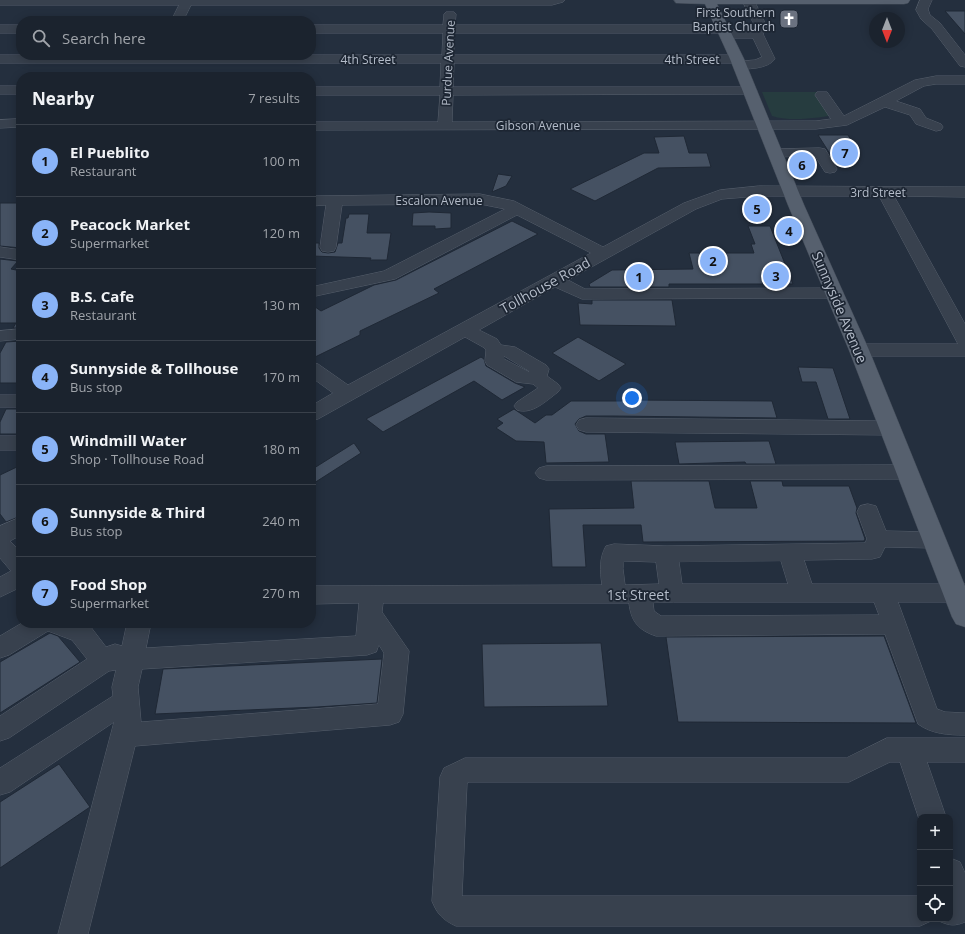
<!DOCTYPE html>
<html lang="en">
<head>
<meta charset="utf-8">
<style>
  body { margin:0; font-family:"Open Sans",sans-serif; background:#242b36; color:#f1f3f6 }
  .controls { position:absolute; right:12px; bottom:12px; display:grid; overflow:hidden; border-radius:8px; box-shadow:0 2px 10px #0003 }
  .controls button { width:36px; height:36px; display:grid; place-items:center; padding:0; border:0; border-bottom:1px solid #39404a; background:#1b232e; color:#f1f3f6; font:20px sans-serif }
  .compass { position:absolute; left:869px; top:12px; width:36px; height:36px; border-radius:50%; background:#1b232e; box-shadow:0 2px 10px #0003; rotate:180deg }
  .you { position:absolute; left:632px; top:398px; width:14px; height:14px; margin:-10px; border:3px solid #fff; border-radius:50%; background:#1a73e8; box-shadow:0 0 0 6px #1a73e833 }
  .badge { display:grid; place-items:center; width:26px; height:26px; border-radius:50%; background:#8ab4f8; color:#111; font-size:13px; font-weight:700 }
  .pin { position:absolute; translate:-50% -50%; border:2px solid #fff; box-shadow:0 1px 4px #0006 }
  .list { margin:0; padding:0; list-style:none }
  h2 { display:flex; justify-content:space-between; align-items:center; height:52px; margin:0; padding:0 16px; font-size:17px }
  h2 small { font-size:13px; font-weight:400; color:#a0a4aa }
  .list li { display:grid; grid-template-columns:26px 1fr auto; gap:12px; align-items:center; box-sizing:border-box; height:72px; padding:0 16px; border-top:1px solid #39404a }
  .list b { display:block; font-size:15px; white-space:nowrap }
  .list p { margin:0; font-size:13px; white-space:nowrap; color:#a0a4aa }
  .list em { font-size:13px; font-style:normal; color:#a0a4aa }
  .icon { flex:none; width:22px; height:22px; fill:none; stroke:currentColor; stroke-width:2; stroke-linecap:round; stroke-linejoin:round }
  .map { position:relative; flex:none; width:965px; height:934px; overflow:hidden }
  .search { position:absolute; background:#1b232e; box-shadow:0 2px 10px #0003; left:16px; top:16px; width:300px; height:44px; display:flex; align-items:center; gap:10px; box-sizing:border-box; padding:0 14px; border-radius:16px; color:#a0a4aa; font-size:15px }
  .panel { position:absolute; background:#1b232e; box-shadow:0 2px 10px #0003; left:16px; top:72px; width:300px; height:556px; border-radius:16px }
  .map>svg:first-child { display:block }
  .green { fill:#263c3f }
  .building { fill:#455162; stroke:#1f2835 }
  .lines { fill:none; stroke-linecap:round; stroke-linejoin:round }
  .minor-casing { stroke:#565f6c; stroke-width:1 }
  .major-casing { stroke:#414a57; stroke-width:1 }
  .minor { fill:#38414e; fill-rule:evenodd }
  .major { fill:#56606e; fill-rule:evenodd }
  .labels { text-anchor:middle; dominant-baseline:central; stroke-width:3.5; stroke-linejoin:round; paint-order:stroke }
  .far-poi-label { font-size:12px; fill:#b4bcc9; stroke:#1d2633; text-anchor:end }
  .far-street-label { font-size:12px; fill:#b4bcc9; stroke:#1d2633 }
  .street-label { font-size:14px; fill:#b4bcc9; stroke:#1d2633 }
</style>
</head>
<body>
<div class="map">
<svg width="965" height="934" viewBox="0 0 965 934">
  <rect width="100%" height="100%" fill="#242f3e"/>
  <path class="green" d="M762,92H827L839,114C820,118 790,122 772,116Z"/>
  <path class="building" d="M945,11H965V34Z
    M818,135H848L860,155H855L856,157H832Z
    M684,136L689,153H707L711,167L658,168L595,201L570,189L644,153H659L654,137Z
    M498,174L512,176L506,186L492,192Z
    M0,203H21V248L0,246Z
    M429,212L451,213V228L435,229V226H412L413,213Z
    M349,214H369L367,233H391L387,260H370L371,258L311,256V243H319V248L322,252L328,253L335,252L338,243H342L346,218H348Z
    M512,221L538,234L434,289L439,293L360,331V335L311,359V304L321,311L374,285L396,280Z
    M748,226H770L793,284H669V287H590L589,284L612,270L693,269L689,253H754L751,244H755Z
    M0,259L18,261L11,269L21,271V328H13L16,323H0Z
    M592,300H672L676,326L580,325L578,303L592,304Z
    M578,337L626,364L599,381L552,353Z
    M21,341V383H0V353L6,342Z
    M481,357L484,359L486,366L515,383L525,387L502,400L474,381L383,432L366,419Z
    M798,367L833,368L850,419H828L816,382H802Z
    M630,400L772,401L777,418L613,416H586L579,419L575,424L579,431L586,434H605L609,462L546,463L544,442L516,441L496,428L503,423L497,419L514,409L535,423L546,415H552L571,401H633Z
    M6,409H21V434H0V422Z
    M769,441L776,464H746L745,462L679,464L675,442Z
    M354,443L361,453L311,485V470Z
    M21,465V516L6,522L0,514V475Z
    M631,481H709L715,508H757L750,481H782L783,486H849L857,508L856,513L865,539L864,541L643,542L641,525H583L586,567H552L549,509L634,508Z
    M50,633L58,636L80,662L0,713V662Z
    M884,636L916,723L678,722L666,637Z
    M601,643L608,706L484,707L482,644Z
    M382,659L377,703L317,707L155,714L163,669Z
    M59,764L90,807L0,868V802Z"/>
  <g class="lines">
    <defs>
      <path id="minor" d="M0,0H565L563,2L552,5H191L183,21H171L179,5H0Z
        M742,0H754L767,27L763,34L775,59C768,69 746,70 734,68L733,65L734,63H454L453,87H750L755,88L757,91L755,94L453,95L452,122L816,121L831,119L815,95L817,92H827L844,116L915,80L936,76H965V84H936L924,86L896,101L920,109L926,118L941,124L943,127L941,130L936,131L916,124L910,115L885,107L847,125L816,129L311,130V122H438L440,95H311V87H440L441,63H0V55H442L443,33H311V25H443L444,14L446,12H454L456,14L455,25H724L728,26L729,30H753L755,27ZM455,33H721L720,34L722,37L726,38H753L762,57L755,60L742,61L743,59L741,56L737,55H454Z
        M920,0H932L928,9L930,15L940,23L965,55V67L960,66L932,29L921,19L916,10Z
        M0,25H21V33H0Z
        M0,86H21V94H0Z
        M21,119V127L0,128V120Z
        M820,148L825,149L837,169L835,172L830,173L825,172L815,156L775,157L770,156L768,153L770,150L775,149Z
        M759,186L965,187V197L894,196L965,324V356H859L852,354L850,350L852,346L859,344H958L879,196H759L722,199L696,209L568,280L585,289L834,288L840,289L843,293L840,297L834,298L582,299L555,287L479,330L497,339L501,345L515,347L546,365L549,369L547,376L558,384L561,388L558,392C546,401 532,415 517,410L514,406L517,402L538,388L533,384L516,382L487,365L485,361L486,350L483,347L465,337L318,419L311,420V406L333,393L311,377V362L318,364L348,385L591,253L517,215L395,279L311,297V287L384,271L505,209L480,204L342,205L336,247L334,251L328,252L322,251L320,247L326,205L311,206V196L480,194L514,201L603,247L684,203L720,190ZM504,356L529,371V372L504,359Z
        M0,247L21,250V260L0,257Z
        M21,329V339L0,341V331Z
        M0,395H21V407H0Z
        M586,418L889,421L896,423L899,428L896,433L889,435L586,432L579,430L576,425L579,420Z
        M0,436H21V450H0Z
        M906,465L913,467L917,472L913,477L906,479L546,480L539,478L535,473L539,468L546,466Z
        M868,504L876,506L886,531L933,532L941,534L944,540L941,546L933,548L885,547L880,557L872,559L804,560L812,584H965V602H898L937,709L945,712L965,713V735C948,735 932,734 918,724L885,634L656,636C638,630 631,621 629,603H383L382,612L409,651L403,714L399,722L390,725L135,746L88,934H58L114,722L10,792L0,795V768L113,696L112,687L116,670L109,671L9,738L0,741V716L87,659L72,640L48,631L9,655L0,658V636L22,623H81L90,626L106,647L115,644L122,646L127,623H151L146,648L356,636L359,603L311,604V586L602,585C600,571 599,558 606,546L614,544L666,546L865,543L867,539L857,512L860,506ZM624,561L656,562L659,584L625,585L623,569ZM781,561L788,584H682L679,562ZM674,602H874L879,615L661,616L654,611L653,603ZM379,645L384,653L378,704L141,722L138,687L142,669L367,655L376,652Z
        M21,517V535L10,541L21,552V587L0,597V577L11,571L0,558V526Z
        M887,738H965V762H927L946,817H920V822L900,762H890L849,782H469L467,783L462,896H920V919H932L931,921L920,926H456C443,920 437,914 432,901L440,777L444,768L465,758H846Z
        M950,858L960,862L965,873V922C955,926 950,926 939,921L938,919H950Z"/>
      <path id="major" d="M674,0H910L908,3L904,4H717L744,59L804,205L869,350L965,586V627L956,624L952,617L849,350L788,205L730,59L705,4L676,3Z"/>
    </defs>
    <use href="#minor" class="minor-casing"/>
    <use href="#major" class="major-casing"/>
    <use href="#minor" class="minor"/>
    <use href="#major" class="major"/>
  </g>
  <defs>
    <symbol id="church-square" viewBox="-11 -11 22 22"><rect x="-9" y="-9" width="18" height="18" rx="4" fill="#6b7280" stroke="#1d2633"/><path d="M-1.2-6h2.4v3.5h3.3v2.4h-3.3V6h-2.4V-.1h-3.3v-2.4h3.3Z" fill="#fff"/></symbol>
  </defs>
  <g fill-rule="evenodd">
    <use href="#church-square" x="778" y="8" width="22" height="22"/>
  </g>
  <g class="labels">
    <g class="far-poi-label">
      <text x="775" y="12">First Southern<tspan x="775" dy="14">Baptist Church</tspan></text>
    </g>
    <g class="far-street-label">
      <text x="368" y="59">4th Street</text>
      <text x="692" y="59">4th Street</text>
      <text transform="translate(448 63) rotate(-87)">Purdue Avenue</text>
      <text x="538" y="125">Gibson Avenue</text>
      <text x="878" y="192">3rd Street</text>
      <text x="439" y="200">Escalon Avenue</text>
    </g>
    <g class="street-label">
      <text transform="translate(545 285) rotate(-29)">Tollhouse Road</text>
      <text transform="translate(840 307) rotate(67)">Sunnyside Avenue</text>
      <text x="638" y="594">1st Street</text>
    </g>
  </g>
</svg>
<div class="controls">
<button>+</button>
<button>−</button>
<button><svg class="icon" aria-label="locate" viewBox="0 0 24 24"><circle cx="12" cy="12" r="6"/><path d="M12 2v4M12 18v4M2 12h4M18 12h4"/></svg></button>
</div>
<svg class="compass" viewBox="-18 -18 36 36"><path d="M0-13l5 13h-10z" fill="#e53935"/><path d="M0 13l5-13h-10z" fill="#a0a4aa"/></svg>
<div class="you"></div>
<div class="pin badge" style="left:639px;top:277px">1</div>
<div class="pin badge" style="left:713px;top:261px">2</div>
<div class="pin badge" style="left:776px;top:276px">3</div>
<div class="pin badge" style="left:789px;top:231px">4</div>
<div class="pin badge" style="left:757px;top:209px">5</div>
<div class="pin badge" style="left:802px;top:165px">6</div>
<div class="pin badge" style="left:845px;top:153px">7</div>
<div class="search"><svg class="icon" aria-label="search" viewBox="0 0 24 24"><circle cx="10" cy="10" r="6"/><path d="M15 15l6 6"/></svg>Search here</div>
<section class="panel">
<h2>Nearby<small>7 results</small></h2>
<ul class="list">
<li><span class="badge">1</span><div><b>El Pueblito</b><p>Restaurant</p></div><em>100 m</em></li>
<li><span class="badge">2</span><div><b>Peacock Market</b><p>Supermarket</p></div><em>120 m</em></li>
<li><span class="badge">3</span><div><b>B.S. Cafe</b><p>Restaurant</p></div><em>130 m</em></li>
<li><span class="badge">4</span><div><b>Sunnyside &amp; Tollhouse</b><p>Bus stop</p></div><em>170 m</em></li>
<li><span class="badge">5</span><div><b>Windmill Water</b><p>Shop · Tollhouse Road</p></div><em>180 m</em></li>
<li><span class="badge">6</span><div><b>Sunnyside &amp; Third</b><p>Bus stop</p></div><em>240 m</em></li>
<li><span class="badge">7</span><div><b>Food Shop</b><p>Supermarket</p></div><em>270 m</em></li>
</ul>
</section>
</div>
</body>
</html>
